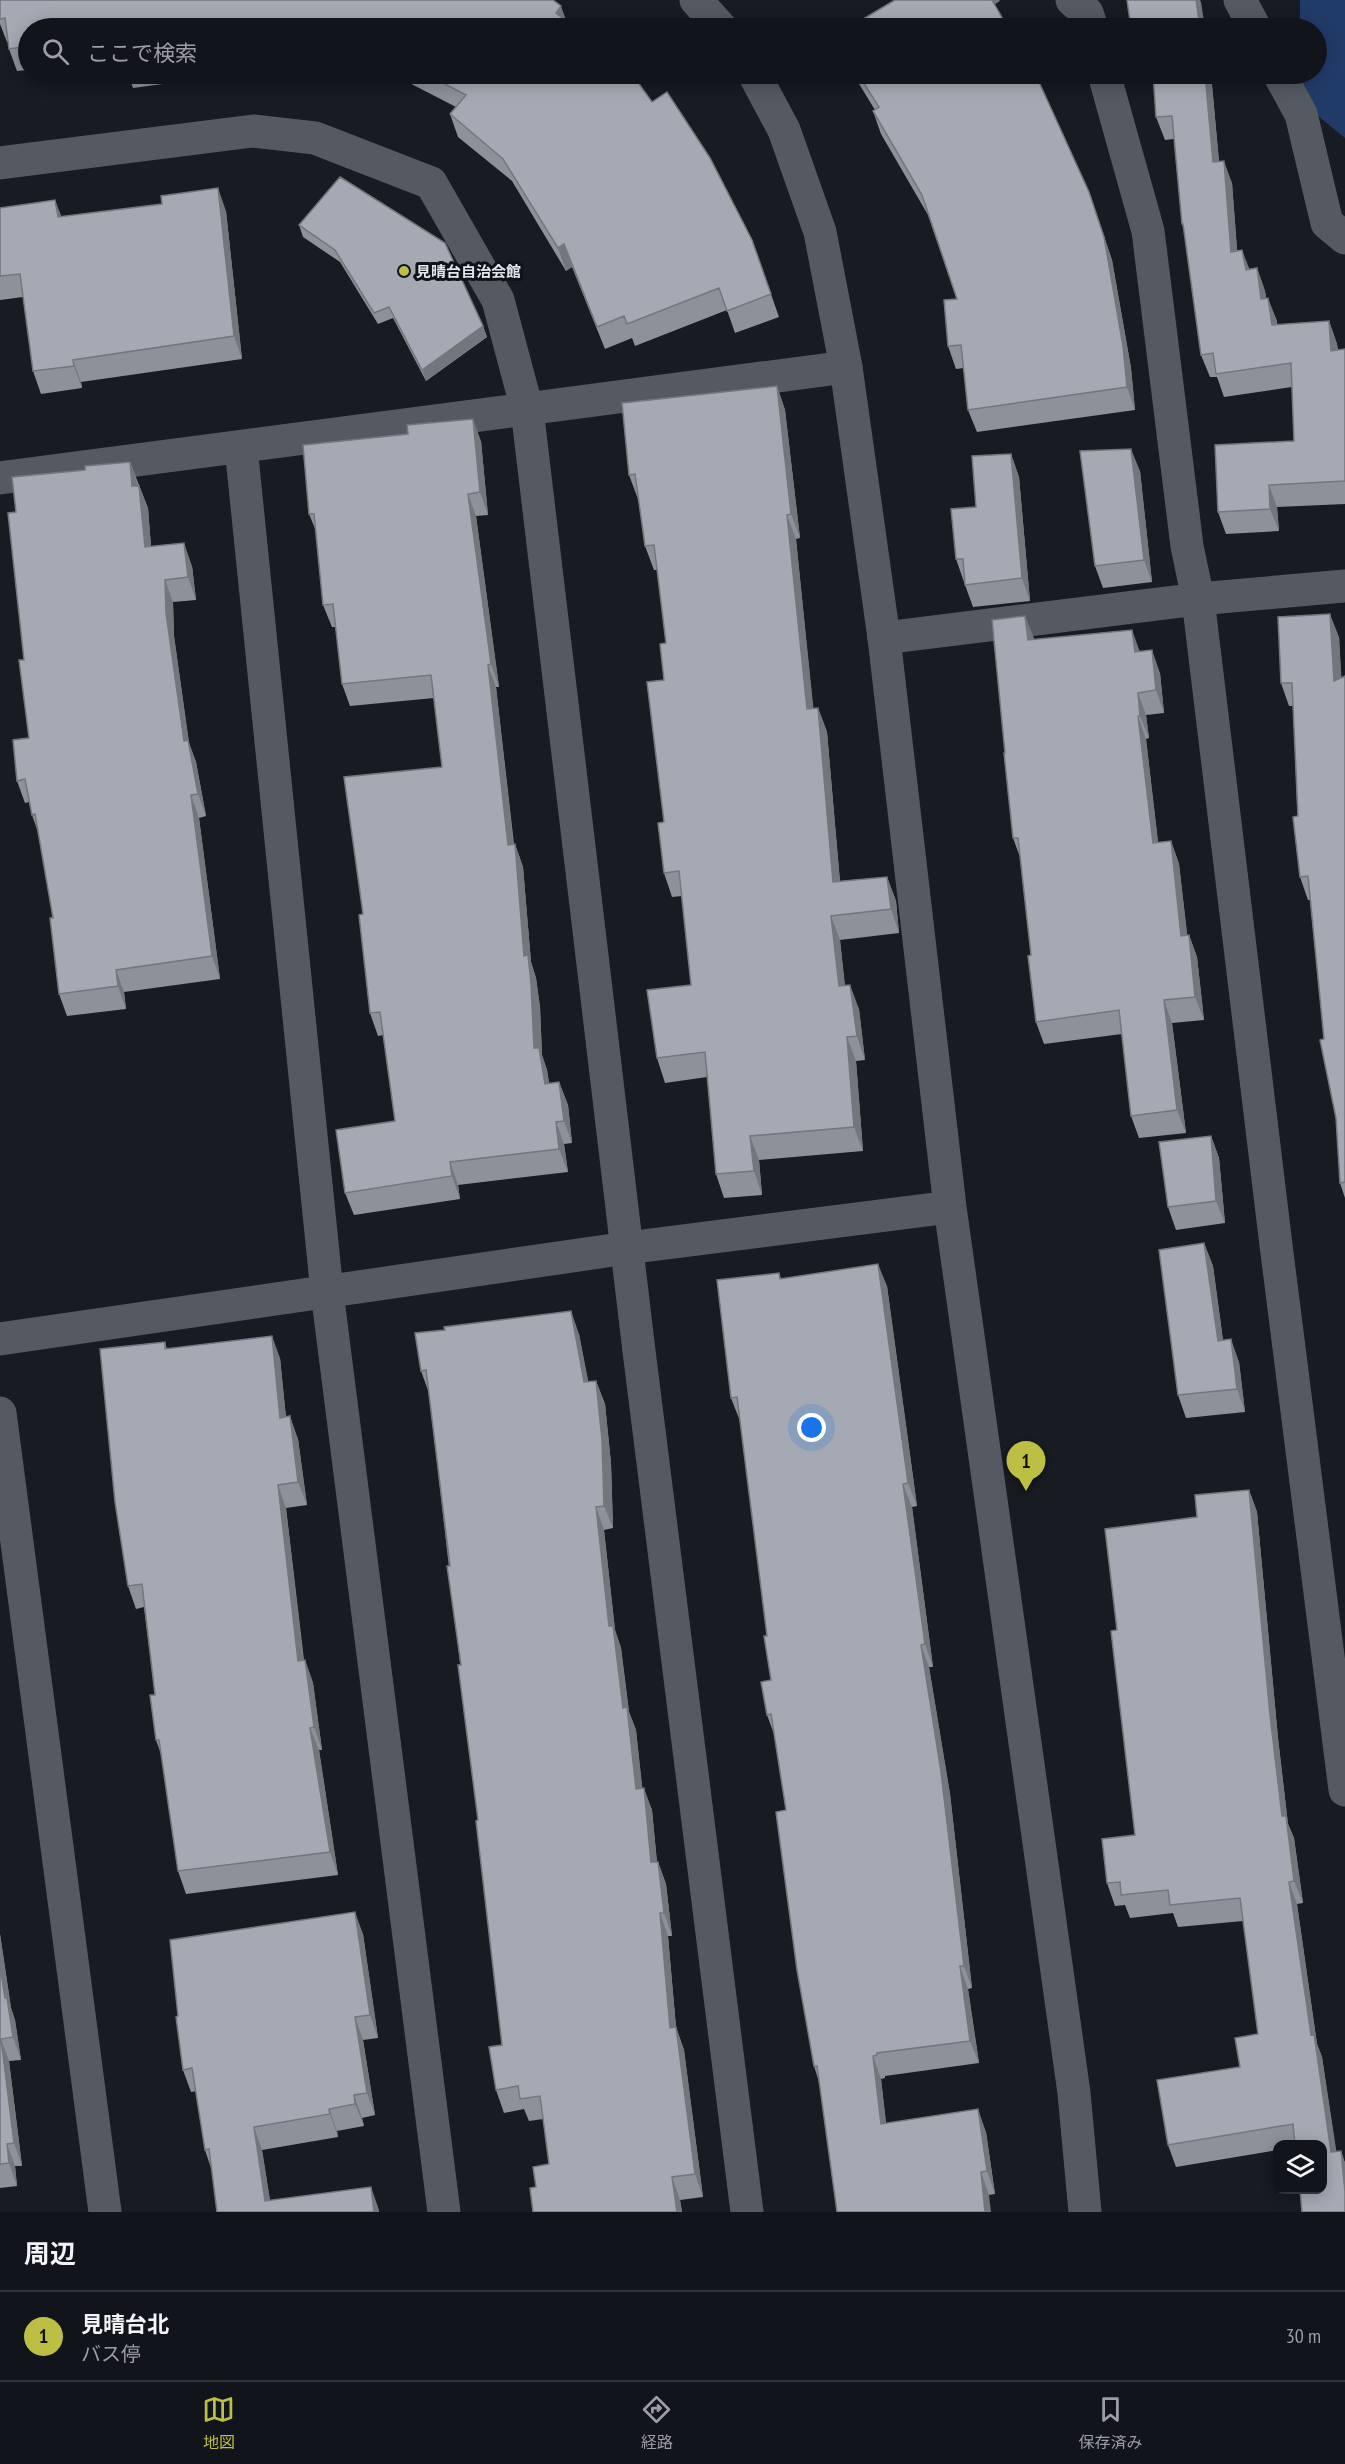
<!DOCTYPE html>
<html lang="ja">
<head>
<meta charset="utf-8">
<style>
  body { margin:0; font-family:"PT Sans Narrow","Noto Sans JP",sans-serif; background:#1a1d23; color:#f1f3f6 }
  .controls { position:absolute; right:18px; bottom:18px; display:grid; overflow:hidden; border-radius:12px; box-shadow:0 3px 15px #0003 }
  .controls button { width:54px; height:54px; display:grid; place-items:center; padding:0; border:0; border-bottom:2px solid #303339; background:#11141a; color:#f1f3f6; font:30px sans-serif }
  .you { position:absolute; left:812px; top:1428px; width:21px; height:21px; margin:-15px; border:4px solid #fff; border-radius:50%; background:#1a73e8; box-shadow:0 0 0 9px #1a73e833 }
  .badge { display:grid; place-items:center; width:39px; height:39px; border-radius:50%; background:#bcbf44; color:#111; font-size:20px; font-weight:700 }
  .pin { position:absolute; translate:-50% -50px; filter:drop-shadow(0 2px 3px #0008) }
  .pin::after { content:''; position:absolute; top:32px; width:21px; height:18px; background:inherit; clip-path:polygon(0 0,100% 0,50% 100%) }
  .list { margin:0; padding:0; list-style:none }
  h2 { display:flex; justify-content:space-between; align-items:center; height:78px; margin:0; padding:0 24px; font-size:26px }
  h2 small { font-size:20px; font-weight:400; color:#9c9ea2 }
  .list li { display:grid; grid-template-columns:39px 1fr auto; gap:18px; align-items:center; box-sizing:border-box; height:90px; padding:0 24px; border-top:2px solid #303339 }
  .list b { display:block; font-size:22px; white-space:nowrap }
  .list p { margin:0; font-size:20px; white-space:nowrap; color:#9c9ea2 }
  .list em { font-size:20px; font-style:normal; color:#9c9ea2 }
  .icon { flex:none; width:33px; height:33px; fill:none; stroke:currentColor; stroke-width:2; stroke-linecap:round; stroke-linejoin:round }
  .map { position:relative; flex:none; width:1345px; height:2212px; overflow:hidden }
  .search { position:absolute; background:#11141a; box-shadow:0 3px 15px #0003; left:18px; right:18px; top:18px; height:66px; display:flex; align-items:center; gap:15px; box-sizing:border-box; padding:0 21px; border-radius:33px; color:#9c9ea2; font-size:22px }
  .sheet { height:168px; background:#11141a }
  nav { display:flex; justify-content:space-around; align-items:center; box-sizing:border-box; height:84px; border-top:2px solid #303339; background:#11141a; font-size:16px; color:#9c9ea2 }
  nav a { display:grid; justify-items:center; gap:3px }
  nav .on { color:#bcbf44 }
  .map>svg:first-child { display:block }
  .green { fill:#213b69 }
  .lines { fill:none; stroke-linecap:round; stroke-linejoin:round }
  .street { stroke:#545962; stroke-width:33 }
  .secondary { stroke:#545962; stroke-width:33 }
  .wall { fill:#8d919a }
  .shaded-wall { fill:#73767d }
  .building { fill:#a4a9b3; stroke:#73767d; stroke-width:1.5 }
  .poi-dot { fill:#bcbf44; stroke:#0e1219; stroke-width:2 }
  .labels { text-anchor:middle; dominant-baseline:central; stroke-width:6; stroke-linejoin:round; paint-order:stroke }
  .poi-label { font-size:15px; font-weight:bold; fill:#e3e6eb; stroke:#0e1219; text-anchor:start }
</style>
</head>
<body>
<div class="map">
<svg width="1345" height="2212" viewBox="0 0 1345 2212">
  <rect width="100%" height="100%" fill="#171b22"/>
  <path class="green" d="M1300,0H1345V138L1302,103L1301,74H1316V28H1300Z"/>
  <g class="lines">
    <path class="street" d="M1072,0L1087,13L1092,28
      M1240,0L1255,28
      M1104,74L1148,231L1187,546L1198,599L1276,1245L1345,1790
      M1279,74L1301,114L1327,223L1345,238
      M0,163L253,131L315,138L431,183L498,300L527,409L639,1351L747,2212
      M241,447L327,1292L444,2212
      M0,478L846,367
      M884,638L1198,599L1345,586"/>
    <path class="secondary" d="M696,0L721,28
      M754,74L784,130L820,232L846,367L884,638L950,1207L1074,2093L1085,2212
      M0,1339L627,1248L950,1207
      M0,1413L105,2212"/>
  </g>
  <path class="wall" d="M0,0L28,28V70L17,71L9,49L8,42H7L0,24Z
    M43,74H191L192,80L133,88L128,74L55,84L53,76L44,77Z
    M325,74H355L352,82Z
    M392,74H632L652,102L752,240L779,317L735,333L727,310L635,346L632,338L605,349L572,267L566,271L512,181L458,137L450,114L456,107Z
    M853,74H1032L1089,192L1112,260L1131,368L1135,410L977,432L968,410L964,368L956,369L948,346L957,299L928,215L881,134L873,111L875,110Z
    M1141,74H1211L1219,161L1232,183L1237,251L1249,269L1257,268L1265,291L1266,298L1277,321V325L1329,321L1337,344L1338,350L1345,349V504L1277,507L1279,531L1226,534L1218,512L1294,441L1292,387L1224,397L1217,377H1210L1201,355L1185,233L1182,224L1174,139L1165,140L1156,117L1153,75L1142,77Z
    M0,208L61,216L226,211L242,359L81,382L82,388L41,394L33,371L23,297L0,300Z
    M299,225L483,326L487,337L426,381L393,318L378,324L340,262L303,237Z
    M777,386L785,410L800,538L796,539L813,709L818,708L827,732L840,881L887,877L896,901L899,933L840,940L845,986L859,1009L865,1060L856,1061L863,1151L759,1160L762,1195L724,1198L716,1174L707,1077L665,1083L657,1058L691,985L682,896L672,897L664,873V680L666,643L657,570H654L645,546L639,499H638L629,475Z
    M408,434L481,441L488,515L476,516L499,687H496L514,844H515L523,867L531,962L536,978L540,1007L542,1055L547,1070L549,1083L559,1082L568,1105L572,1143L564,1144L568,1172L458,1185L460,1199L354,1215L345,1193L395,1121L383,1035L378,1036L370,1013L363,914L442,767L434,698L350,706L342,684L336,627H332L323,605L316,531L309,514Z
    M1011,454L1019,477L1030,601L973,607L965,585V581L964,582L956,559L976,507Z
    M130,462L148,508L151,547L192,566L196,600L173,602L174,636L189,743L196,762L206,816L199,818L220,979L124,992L126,1009L67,1016L59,994L53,918L39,835L32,815L29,802L25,803L17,781L29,738L16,512Z
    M1140,471L1152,582L1103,588L1095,566Z
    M1339,637L1341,678L1345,676V1198L1340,1183L1336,1118L1324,1039L1310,900H1308L1300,877L1293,706H1289L1281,683Z
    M1034,638V640L1140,651L1160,673L1164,713L1146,715L1149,738L1146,739L1158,843L1171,841L1179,864L1187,935H1189L1197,957L1204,1020L1172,1023L1186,1133L1139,1138L1131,1116L1122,1034L1044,1044L1036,1022L1031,955L1020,857L1013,838L1005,753Z
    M1211,1136L1219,1158L1225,1223L1176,1230L1168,1207Z
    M1204,1243L1213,1266L1223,1340L1239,1362L1245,1412L1186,1418L1178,1395Z
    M779,1273L781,1279L887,1286L917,1506L912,1507L933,1667H929L950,1794L972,1988L968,1989L979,2063L885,2076V2078L881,2079L886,2124L986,2132L995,2194L989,2195L831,2161L819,2082L814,2066L786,1810L774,1734L767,1715L771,1680L767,1636L740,1421L731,1398Z
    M579,1334L588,1382L596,1381L605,1404L611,1463L613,1528L604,1530L615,1630L621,1648L629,1712L636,1730L642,1788L652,1810L657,1862H658L666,1884L672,1936H668L676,2027L684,2050L703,2197L680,2200L682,2212H533L536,2187L549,2164L543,2119L529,2121L524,2109L504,2113L496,2090L502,2045L478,1820L429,1393L421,1371Z
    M165,1342L167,1349L280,1358L286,1417L298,1439L307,1505L286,1508L304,1660H305L313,1683L322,1750H319L338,1875L186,1894L178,1871L161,1754L156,1740L155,1695L144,1607L136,1609L128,1586Z
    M1249,1490L1257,1512L1278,1738L1288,1824L1294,1838L1303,1903L1297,1904L1317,2044L1322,2057L1336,2152L1341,2151L1345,2163V2212L1323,2145H1278V2150L1176,2167L1168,2145L1240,2067L1258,2034L1243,1921L1178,1927L1173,1913L1130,1918L1125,1905L1115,1906L1107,1883L1135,1835L1117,1630L1197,1517Z
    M0,1934L11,2008L15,2020L21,2060L9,2061L22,2166H15L17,2186L0,2188Z
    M363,1934L378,2038L363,2040L375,2115L362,2118L364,2126L337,2131L338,2137L262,2150L270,2201L379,2210V2212H217L212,2171L205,2150L196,2091L191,2092L183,2070L178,2016Z"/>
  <path class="shaded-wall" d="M990,0H999L1000,1L992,6Z
    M1196,0H1200L1201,2L1205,28H1200Z
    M561,6L569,28L556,13Z
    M349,74H355L352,82Z
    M1205,74H1211L1221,185L1213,162Z
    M1224,161L1232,183L1239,274L1231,252Z
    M218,188L226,211L242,359L234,336Z
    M1089,192L1112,260L1131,368L1135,410L1127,387Z
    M55,200L64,223L58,217Z
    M564,244L572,267L566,271L558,248Z
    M1242,250L1251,273L1246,270Z
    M1257,268L1265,291L1270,322L1261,299Z
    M1268,298L1277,321L1280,348L1272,325Z
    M1329,321L1337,344L1339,373L1331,351Z
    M483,326L487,337L426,381L422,370Z
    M73,360L81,382L82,388L74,366Z
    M777,386L785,410L800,538L791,514Z
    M473,419L481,441L488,515L480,492Z
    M1131,449L1140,471L1152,582L1144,560Z
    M1011,454L1019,477L1030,601L1022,578Z
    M130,462L138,485L141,509L132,486Z
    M1269,485L1277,507L1279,531L1270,509Z
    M139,486L148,508L153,570L145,547Z
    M468,494L476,516L499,687L491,664Z
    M787,515L796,539L816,733L807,709Z
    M184,543L192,566L196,600L188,577Z
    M165,580L173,602L174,636L189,743L196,762L206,816L198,794L184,741L166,613Z
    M1330,614L1339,637L1343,704L1334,681Z
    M1025,616L1034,638L1036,663L1028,640Z
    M1132,630L1140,652H1135Z
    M1152,650L1160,673L1164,713L1156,690Z
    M488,665L496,687L516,867L508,845Z
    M1138,693L1146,715L1149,738L1140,716Z
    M818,708L827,732L842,906L833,882Z
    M1138,716L1146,739L1161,866L1153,843Z
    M191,795L199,818L220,979L212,956Z
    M1171,841L1179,864L1190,958L1181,936Z
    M515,844L523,867L531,962L536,978L540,1007L542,1055L547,1070L553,1106L545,1084L534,1048L524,956Z
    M887,877L896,901L899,933L891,909Z
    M831,916L840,940L847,1010L839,986Z
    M1189,935L1197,957L1204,1020L1195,997Z
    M116,970L124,992L126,1009L118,986Z
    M850,985L859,1009L865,1060L857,1036Z
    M1164,1000L1172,1023L1186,1133L1177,1110Z
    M847,1037L856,1061L863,1151L854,1127Z
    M559,1082L568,1105L572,1143L564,1121Z
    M556,1122L564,1144L568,1172L559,1149Z
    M750,1136L759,1160L762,1195L754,1171Z
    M1211,1136L1219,1158L1225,1223L1216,1201Z
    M450,1162L458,1185L460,1199L452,1176Z
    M1204,1243L1213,1266L1226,1363L1218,1341Z
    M878,1264L887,1286L917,1506L908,1483Z
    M571,1311L579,1334L593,1405L584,1382Z
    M272,1336L280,1358L288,1440L280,1418Z
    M1231,1339L1239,1362L1245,1412L1237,1389Z
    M596,1381L605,1404L611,1463L613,1528L604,1506Z
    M290,1416L298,1439L307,1505L298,1482Z
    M903,1484L912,1507L933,1667L925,1644Z
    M278,1485L286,1508L306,1683L298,1661Z
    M1249,1490L1257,1512L1278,1738L1288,1824L1294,1838L1303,1903L1294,1881L1282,1816L1270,1715Z
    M596,1507L604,1530L615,1630L621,1648L629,1712L636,1730L645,1811L636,1789L609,1626Z
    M921,1645L929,1667L950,1794L972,1988L964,1966Z
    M305,1660L313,1683L322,1750L314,1727Z
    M310,1728L319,1750L338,1875L330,1852Z
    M644,1788L652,1810L659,1885L651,1862Z
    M658,1862L666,1884L672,1936L664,1913Z
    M1289,1882L1297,1904L1317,2044L1322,2057L1340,2175L1331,2152L1311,2035Z
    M355,1912L363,1934L378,2038L370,2015Z
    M660,1913L668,1936L678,2050L670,2028Z
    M0,1934L11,2008L15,2020L21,2060L13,2037L5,1998L0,1967Z
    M960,1966L968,1989L979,2063L970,2041Z
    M355,2017L363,2040L375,2115L367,2093Z
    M676,2027L684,2050L703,2197L695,2174Z
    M1,2039L9,2061L22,2166L14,2143Z
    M873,2056L881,2079L889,2147L881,2124Z
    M354,2095L362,2118L364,2126L355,2104Z
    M329,2109L337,2131L338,2137L330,2114Z
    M978,2109L986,2132L995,2194L987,2171Z
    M254,2127L262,2150L272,2212L265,2201Z
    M7,2144L15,2166L17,2186L9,2163Z
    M1341,2151L1345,2163V2192Z
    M981,2172L989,2195L991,2212H985Z
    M672,2177L680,2200L682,2212H677Z
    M371,2187L379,2210V2212H374Z"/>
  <path class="building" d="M0,0H553L561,6L556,13L576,28H28V46L9,49L5,18L0,19Z
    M895,0H992L1008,28H848Z
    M1127,0H1196L1200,28H1131Z
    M426,74H632L652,102L667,92L710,158L752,240L771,294L727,311L719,288L627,324L624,316L597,327L564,244L558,248L503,159L450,114L466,95Z
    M858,74H1032L1037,83L1039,82L1089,192L1104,237L1123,346L1127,387L968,410L961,345L948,346L944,300L957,299L922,195L873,111L879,107Z
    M1153,74H1205L1213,162L1224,161L1231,252L1242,250L1246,270L1257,268L1261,299L1268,298L1272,325L1329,321L1331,351L1345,349V481L1269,485L1270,509L1218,512L1215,445L1294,441L1291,363L1216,374L1213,353L1201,355L1183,224H1182L1172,116L1156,117Z
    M340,177L445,243L483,326L422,370L389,307L374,313L335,250L299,225Z
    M218,188L234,336L73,360L74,366L33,371L20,274L0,276V208L55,200L58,217L162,204L161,196Z
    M777,386L791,514L787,515L807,709L818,708L833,882L887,877L891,909L831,916L839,986L850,985L857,1036L847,1037L854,1127L750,1136L754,1171L716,1174L705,1052L657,1058L647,990L691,985L679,871L664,873L658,823L664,822L647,682L664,680L660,644L666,643L654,545L645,546L635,474L629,475L622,403Z
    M473,419L480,492L468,494L491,664L488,665L508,845L515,844L524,956L528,955L531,984L534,1048H539L545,1084L559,1082L564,1121L556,1122L559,1149L450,1162L452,1176L345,1193L336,1130L395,1121L380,1012L370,1013L359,915L363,914L344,777L442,767L431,675L342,684L333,604L323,605L314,514H309L303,445L408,434L407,425Z
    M1131,449L1144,560L1095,566L1080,451Z
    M1011,454L1022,578L965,585L963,559H956L951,509L976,507L972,456Z
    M130,462L132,486H139L145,547L184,543L188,577L165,580L166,613L184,741L188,740L198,794L191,795L212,956L116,970L118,986L59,994L50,918H53L35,814L32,815L25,779L17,781L13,740L29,738L19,660H24L8,513L16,512L12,477L85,470V466Z
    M1330,614L1334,681L1345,676V1182L1340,1183L1336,1118L1320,1040L1324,1039L1308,876L1300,877L1293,817L1298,816L1292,683H1281L1278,617Z
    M1025,616L1028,640L1132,630L1135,652L1152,650L1156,690L1138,693L1140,716H1138L1153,843L1171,841L1181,936L1189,935L1195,997L1164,1000L1177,1110L1131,1116L1119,1010L1036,1022L1028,956L1031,955L1018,838H1013L1004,753H1005L992,620Z
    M1211,1136L1216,1201L1168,1207L1159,1142Z
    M1204,1243L1218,1341L1231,1339L1237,1389L1178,1395L1159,1250Z
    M878,1264L908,1483L903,1484L925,1644L921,1645L941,1772L964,1966H960L970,2041L877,2053V2055L873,2056L881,2124L978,2109L987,2171L981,2172L985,2212H837L817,2066H814L797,1970L776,1812L786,1810L771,1714L767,1715L761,1682L771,1680L764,1636H767L737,1397L731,1398L717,1280L779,1273L780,1279Z
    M571,1311L584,1382L596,1381L602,1440L604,1506L596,1507L609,1626H613L623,1708L627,1707L636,1789L644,1788L651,1862H658L664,1913H660L670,2028L676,2027L695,2174L672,2177L677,2212H533L530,2188L536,2187L533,2167L549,2164L540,2096L520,2099L518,2086L496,2090L489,2047L502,2045L476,1821L478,1820L458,1665H461L447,1566H450L426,1370L421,1371L415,1333L445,1330L444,1327Z
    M272,1336L280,1418L290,1416L298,1482L278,1485L298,1661L305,1660L314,1727L310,1728L330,1852L178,1871L159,1740H156L150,1695H155L142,1584L128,1586L115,1502L100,1349L165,1342V1349Z
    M1249,1490L1270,1715L1282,1816H1286L1294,1881L1289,1882L1311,2035L1314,2034L1331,2152L1341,2151L1345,2192V2212H1302L1300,2190H1323V2145H1295L1293,2124L1168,2145L1157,2080L1240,2067L1235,2038L1258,2034L1240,1898L1170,1905L1168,1890L1121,1895L1120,1882L1107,1883L1102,1839L1135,1835L1111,1631L1117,1630L1105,1529L1197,1517L1195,1495Z
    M355,1912L370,2015L355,2017L367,2093L354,2095L355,2104L329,2109L330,2114L254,2127L265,2201L371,2187L374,2212H217L209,2149L205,2150L192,2068L183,2070L176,2017L178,2016L170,1940Z
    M0,1967L5,1998H7L13,2037L1,2039L14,2143L7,2144L9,2163L0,2164Z"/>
  <circle class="poi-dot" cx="404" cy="271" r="6"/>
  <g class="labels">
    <g class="poi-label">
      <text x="416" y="271">見晴台自治会館</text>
    </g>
  </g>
</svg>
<div class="controls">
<button><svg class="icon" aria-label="layers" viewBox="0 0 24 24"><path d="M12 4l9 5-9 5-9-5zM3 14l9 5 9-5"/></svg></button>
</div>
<div class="you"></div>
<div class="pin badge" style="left:1026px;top:1491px">1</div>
<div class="search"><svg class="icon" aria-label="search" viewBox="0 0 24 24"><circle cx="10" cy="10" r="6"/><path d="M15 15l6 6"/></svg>ここで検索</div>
</div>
<section class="sheet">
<h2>周辺<small></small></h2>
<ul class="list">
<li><span class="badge">1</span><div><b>見晴台北</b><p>バス停</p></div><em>30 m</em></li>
</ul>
</section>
<nav>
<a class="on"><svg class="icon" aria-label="map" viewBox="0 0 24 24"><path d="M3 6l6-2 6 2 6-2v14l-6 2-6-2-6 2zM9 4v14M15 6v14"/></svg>地図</a>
<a><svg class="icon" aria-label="directions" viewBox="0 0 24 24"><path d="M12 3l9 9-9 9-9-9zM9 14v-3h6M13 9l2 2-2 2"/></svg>経路</a>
<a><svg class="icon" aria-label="saved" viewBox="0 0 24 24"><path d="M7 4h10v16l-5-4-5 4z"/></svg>保存済み</a>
</nav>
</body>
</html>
